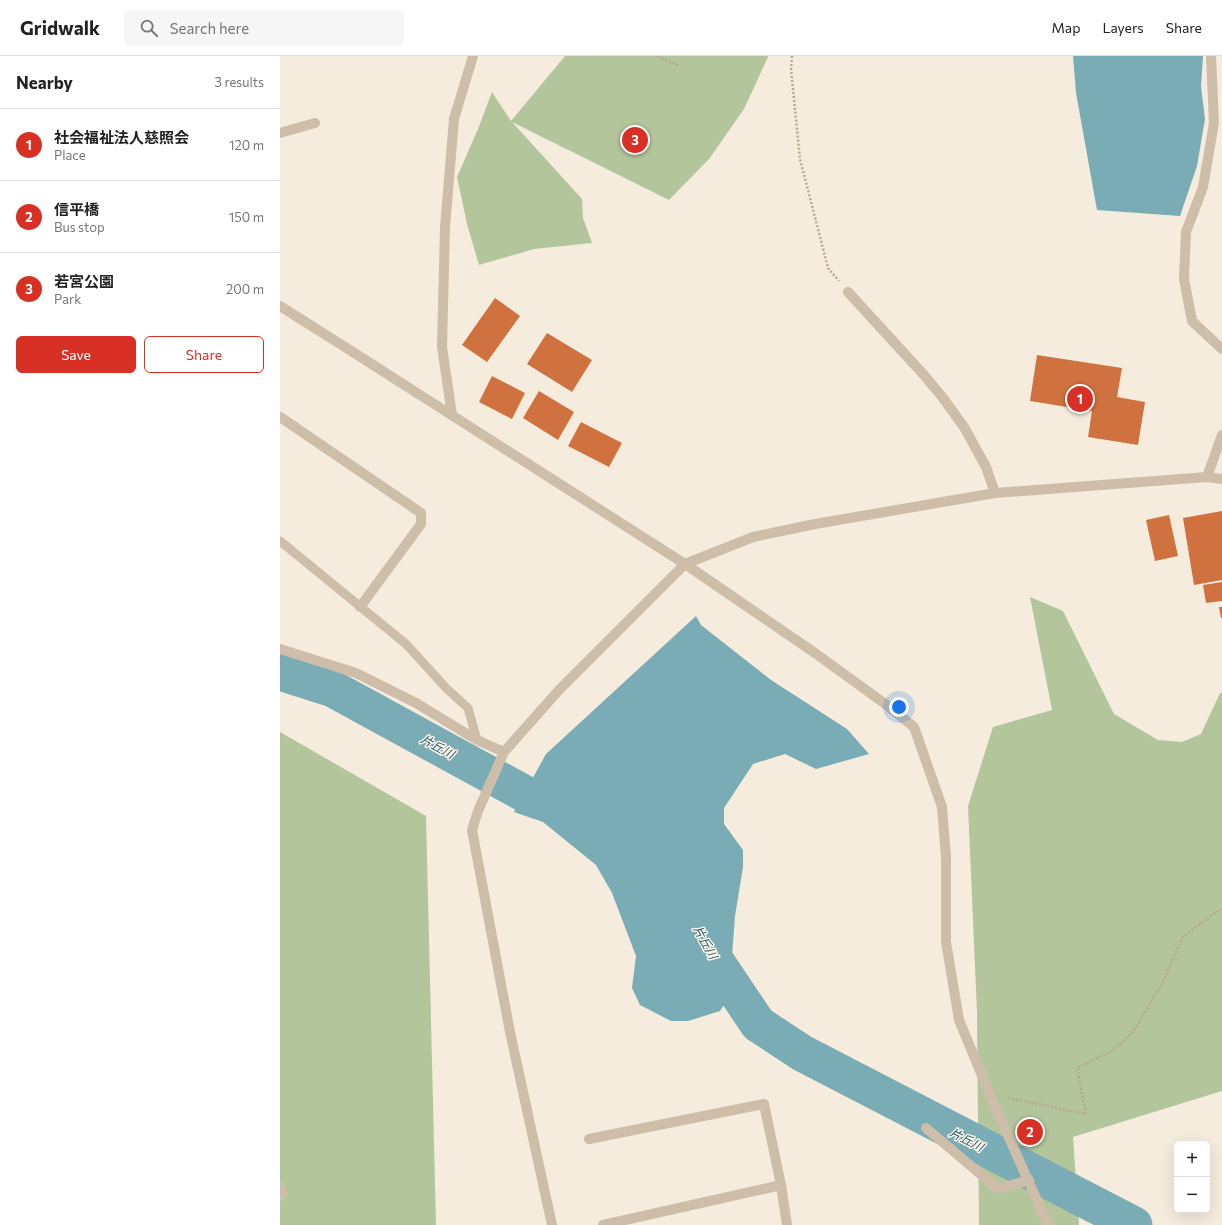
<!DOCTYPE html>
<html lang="en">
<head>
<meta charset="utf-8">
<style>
  body { margin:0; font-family:Commissioner,"Noto Sans JP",sans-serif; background:#f6f6f6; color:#222 }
  .controls { position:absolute; right:12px; bottom:12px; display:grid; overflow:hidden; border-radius:6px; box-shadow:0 4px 16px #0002 }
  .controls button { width:36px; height:36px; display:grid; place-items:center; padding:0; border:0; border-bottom:1px solid #e0e0e0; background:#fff; color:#222; font:20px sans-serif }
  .you { position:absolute; left:619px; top:651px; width:14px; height:14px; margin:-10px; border:3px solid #fff; border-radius:50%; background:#1a73e8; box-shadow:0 0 0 6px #1a73e833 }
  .badge { display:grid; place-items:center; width:26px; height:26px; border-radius:50%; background:#d93025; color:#fff; font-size:13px; font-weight:700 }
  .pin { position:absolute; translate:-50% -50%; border:2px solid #fff; box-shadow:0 1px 4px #0006 }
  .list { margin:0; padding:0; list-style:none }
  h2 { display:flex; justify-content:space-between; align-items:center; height:52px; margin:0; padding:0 16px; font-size:17px }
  h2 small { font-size:13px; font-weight:400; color:#767676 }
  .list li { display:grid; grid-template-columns:26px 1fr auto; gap:12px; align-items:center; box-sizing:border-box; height:72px; padding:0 16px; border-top:1px solid #e0e0e0 }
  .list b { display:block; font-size:15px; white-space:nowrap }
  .list p { margin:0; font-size:13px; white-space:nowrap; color:#767676 }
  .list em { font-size:13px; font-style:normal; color:#767676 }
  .actions { display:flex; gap:8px; padding:12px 16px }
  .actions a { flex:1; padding:9px 0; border:1px solid #d93025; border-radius:6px; text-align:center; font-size:14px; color:#d93025 }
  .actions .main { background:#d93025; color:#fff }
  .icon { flex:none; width:22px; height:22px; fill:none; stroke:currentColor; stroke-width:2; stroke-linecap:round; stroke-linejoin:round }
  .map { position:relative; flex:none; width:942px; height:1169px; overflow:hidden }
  header { display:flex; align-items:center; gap:24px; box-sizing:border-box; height:56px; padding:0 20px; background:#fff; border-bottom:1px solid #e0e0e0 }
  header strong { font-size:19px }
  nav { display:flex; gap:22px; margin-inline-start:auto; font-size:14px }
  .search { width:280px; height:36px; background:#f6f6f6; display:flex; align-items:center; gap:10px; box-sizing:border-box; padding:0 14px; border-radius:6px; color:#767676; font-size:15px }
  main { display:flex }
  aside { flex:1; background:#fff }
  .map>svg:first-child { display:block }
  .green { fill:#b3c59b }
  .water { fill:#79acb4 }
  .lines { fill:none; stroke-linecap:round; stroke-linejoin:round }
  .river { stroke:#79acb4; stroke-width:37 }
  .building { fill:#d07240 }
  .path { stroke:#baa792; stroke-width:2.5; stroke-dasharray:2 2; stroke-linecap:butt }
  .service { stroke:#cebda8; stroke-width:9 }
  .minor { stroke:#cebda8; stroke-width:10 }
  .tertiary { stroke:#cebda8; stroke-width:10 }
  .labels { text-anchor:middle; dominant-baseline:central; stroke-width:3; stroke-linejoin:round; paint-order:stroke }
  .water-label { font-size:12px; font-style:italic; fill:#1a5460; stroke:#fbf5ea }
</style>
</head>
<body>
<header>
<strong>Gridwalk</strong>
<div class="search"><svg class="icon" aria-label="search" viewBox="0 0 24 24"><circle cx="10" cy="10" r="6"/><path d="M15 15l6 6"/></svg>Search here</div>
<nav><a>Map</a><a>Layers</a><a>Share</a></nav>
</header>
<main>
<aside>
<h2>Nearby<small>3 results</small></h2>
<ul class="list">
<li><span class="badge">1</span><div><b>社会福祉法人慈照会</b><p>Place</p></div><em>120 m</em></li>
<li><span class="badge">2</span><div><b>信平橋</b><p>Bus stop</p></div><em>150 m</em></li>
<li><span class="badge">3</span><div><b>若宮公園</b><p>Park</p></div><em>200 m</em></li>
</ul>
<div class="actions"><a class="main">Save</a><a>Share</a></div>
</aside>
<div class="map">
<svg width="942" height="1169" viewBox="0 0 942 1169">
  <rect width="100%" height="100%" fill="#f5ecdd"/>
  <path class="green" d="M285,0H488V1L464,53L429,103L389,144L232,66L302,143L303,162L312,187L254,193L199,209L187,168L177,121L198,73L212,36L231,65Z
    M750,541L783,555L834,658L878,684L902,686L921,678L940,637H942V1035L793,1081L799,1169H699L697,956L688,750L713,671L772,654Z
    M0,676L146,760L156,1169H0Z"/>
  <path class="water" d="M793,0H923L921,30L925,63L917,110L900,160L817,154L796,37Z
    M416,560L421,569L491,624L567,673L589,698L536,713L505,698L473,708L444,752V768L463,794V811L455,860L449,941L440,955L408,965H391L360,949L352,932L356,900L332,837L316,809L263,766L234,756L266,698Z"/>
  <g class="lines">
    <path class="river" d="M0,616L53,633L247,739L291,757
      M423,883L429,895L478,968L522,997L854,1169"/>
  </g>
  <path class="building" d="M215,242L240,260L207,306L182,289Z
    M267,277L312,304L292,336L247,308Z
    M757,299L842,312L837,341L865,346L858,389L808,381L812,355L750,345Z
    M212,320L245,337L232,363L199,346Z
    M259,335L294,356L278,384L243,362Z
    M301,366L342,387L329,411L288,390Z
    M942,455V524L914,529L903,462Z
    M889,459L898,500L875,505L866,464Z
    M942,526V545L926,547L923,529Z
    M939,551H942V562H941Z"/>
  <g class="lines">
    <path class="path" d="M378,0L399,10
      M512,0L511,13L520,103L548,212L559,225
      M728,1042L806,1058L797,1012L832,995L853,976L883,926L902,882L930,860L942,853"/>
    <path class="service" d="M0,485L126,588L167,633L188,652L197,684"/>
    <path class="minor" d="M931,0L934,67L923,131L906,176L904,223L912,265L942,293
      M0,77L35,67
      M568,236L644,319L663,342L684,371L706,411L715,437
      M172,359L162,291L165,171L174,63L193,0
      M0,361L141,457V468L80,551
      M927,421L942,379
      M0,593L76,617L136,647L197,684L224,696
      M646,1072L718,1133L749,1124
      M309,1083L484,1048L501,1129L507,1169
      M0,1130L2,1138L0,1140
      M272,1169L230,976L192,774L198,755L224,696L279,634L405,508L473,481L535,468L715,437L927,421L942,423
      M323,1169L501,1129"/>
    <path class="tertiary" d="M0,250L65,291L405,508L535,597L604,647L634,671L662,751L666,802V886L679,964L710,1039L768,1169"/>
  </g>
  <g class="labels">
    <g class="water-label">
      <text transform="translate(158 690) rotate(29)">片丘川</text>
      <text transform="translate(426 886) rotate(61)">片丘川</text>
      <text transform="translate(687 1083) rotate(27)">片丘川</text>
    </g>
  </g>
</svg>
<div class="controls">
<button>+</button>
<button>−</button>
</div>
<div class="you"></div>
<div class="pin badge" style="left:800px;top:343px">1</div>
<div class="pin badge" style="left:750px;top:1076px">2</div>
<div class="pin badge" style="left:355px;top:84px">3</div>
</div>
</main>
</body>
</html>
